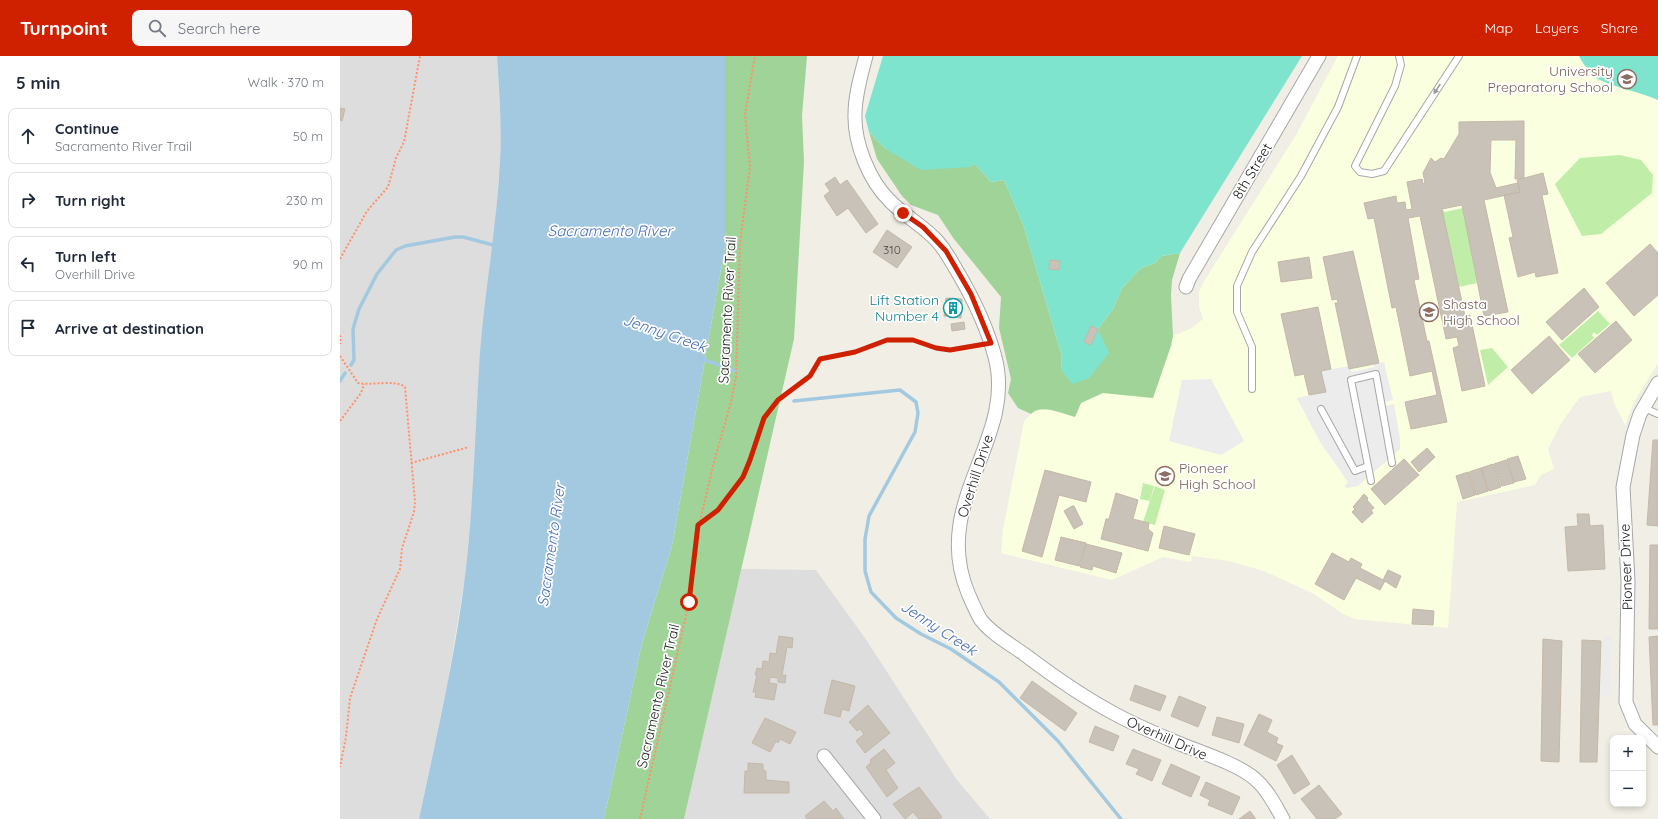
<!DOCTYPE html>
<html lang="en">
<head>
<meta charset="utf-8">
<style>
  body { margin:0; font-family:Quicksand,sans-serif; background:#f6f6f7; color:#1f2937 }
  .controls { position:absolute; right:12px; bottom:12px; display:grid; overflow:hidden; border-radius:8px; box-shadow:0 2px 6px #0003 }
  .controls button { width:36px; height:36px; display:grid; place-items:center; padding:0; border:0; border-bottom:1px solid #e0e1e3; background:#fff; color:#1f2937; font:20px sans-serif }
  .stop { position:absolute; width:12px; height:12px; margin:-9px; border:3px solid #cf2100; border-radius:50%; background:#fff }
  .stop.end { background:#cf2100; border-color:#fff; box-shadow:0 1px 4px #0008 }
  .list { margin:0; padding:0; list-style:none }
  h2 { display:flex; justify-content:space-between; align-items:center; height:52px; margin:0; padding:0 16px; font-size:17px }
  h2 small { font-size:13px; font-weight:400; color:#747a83 }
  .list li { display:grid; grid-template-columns:26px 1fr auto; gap:12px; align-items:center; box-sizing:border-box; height:56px; margin:0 8px 8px; padding:0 8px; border:1px solid #e0e1e3; border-radius:8px }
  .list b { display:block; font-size:15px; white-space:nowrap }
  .list p { margin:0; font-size:13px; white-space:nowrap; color:#747a83 }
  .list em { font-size:13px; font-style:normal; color:#747a83 }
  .icon { flex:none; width:22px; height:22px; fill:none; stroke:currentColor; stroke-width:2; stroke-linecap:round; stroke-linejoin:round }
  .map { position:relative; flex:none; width:1318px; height:763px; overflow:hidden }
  header { display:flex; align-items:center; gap:24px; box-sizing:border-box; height:56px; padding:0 20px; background:#cf2100; color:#fff }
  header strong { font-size:19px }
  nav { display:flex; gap:22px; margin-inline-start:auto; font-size:14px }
  .search { width:280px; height:36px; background:#f6f6f7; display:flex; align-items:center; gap:10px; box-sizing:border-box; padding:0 14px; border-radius:8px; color:#747a83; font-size:15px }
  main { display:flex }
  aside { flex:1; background:#fff }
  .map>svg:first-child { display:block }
  .residential { fill:#dedddd }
  .education { fill:#faffe0 }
  .grass { fill:#c0eea9 }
  .forest { fill:#a0d398 }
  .pitch { fill:#7fe4cd }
  .parking { fill:#ececec }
  .water { fill:#a3c9e1 }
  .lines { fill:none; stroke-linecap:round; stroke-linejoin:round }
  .stream { stroke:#a3c9e1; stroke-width:3.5 }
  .building { fill:#c9c2b8; stroke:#c4b8a7 }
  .service-casing { stroke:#a7a7a7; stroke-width:8 }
  .minor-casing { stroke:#a7a7a7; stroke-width:15 }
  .path { stroke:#ff9068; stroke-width:2; stroke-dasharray:2 2; stroke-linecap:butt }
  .service { stroke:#fff; stroke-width:6 }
  .minor { stroke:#fff; stroke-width:13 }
  .oneway { fill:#9b9b9b }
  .route { stroke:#cf2100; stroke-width:5 }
  .labels { text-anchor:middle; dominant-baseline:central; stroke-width:3.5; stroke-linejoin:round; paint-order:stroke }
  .number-label { font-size:12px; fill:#4a4846 }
  .education-label { font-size:14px; fill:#785e54; stroke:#fff; text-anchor:start }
  .street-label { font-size:14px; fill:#202020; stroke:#fff }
  .culture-label { font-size:14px; fill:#0d838f; stroke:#fff; text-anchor:end }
  .water-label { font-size:15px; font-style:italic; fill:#456cb6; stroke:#fff }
</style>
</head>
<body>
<header>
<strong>Turnpoint</strong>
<div class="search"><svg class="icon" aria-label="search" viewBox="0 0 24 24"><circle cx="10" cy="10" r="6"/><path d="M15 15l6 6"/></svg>Search here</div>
<nav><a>Map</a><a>Layers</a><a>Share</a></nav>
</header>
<main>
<aside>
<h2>5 min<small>Walk · 370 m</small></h2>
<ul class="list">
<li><svg class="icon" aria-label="ahead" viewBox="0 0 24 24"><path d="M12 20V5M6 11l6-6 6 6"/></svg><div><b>Continue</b><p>Sacramento River Trail</p></div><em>50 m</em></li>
<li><svg class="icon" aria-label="right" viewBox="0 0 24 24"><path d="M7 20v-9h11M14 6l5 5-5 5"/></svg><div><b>Turn right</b></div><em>230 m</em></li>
<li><svg class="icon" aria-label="left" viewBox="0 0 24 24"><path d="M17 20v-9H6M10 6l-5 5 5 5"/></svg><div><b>Turn left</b><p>Overhill Drive</p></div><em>90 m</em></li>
<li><svg class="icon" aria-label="arrive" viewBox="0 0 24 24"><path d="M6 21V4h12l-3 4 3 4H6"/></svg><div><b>Arrive at destination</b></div></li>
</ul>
</aside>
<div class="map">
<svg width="1318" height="763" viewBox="0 0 1318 763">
  <rect width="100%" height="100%" fill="#f1efe5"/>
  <path class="residential" d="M0,0H157L161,75L160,104L155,174L150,205L133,440L125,521L108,625L79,763H0Z
    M401,513L476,514L527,585L617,724L650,763H344Z"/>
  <path class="education" d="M998,0H1318V307L1294,346L1285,369L1275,349L1271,335L1240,341L1222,366L1208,393L1214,413L1201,419L1195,429L1117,446L1108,572L1015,563L1003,558L974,538L924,515L889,505L852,500L851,506L823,501L772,524L661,497L663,474L684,365L694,355L706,353L735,361L741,347L763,337L813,342L833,280L852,272L863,263L859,250V236L863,227L956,79Z"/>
  <path class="grass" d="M1280,99L1301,104L1313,119L1312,137L1261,178L1242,180L1215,128L1240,102Z
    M1123,152L1137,227L1119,231L1102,153L1105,156Z
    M1258,255L1270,268L1257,279L1254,276L1252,279L1254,282L1232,302L1219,289Z
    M1152,292L1168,311L1148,329L1140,294Z
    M803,427L814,430L810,445L800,443Z
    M815,430L825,434L815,469L803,466Z"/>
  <path class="forest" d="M386,0H467L462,60L464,106L454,283L344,763H264L302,587L332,490L386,185Z
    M529,76L546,93L635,108L651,126L664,124L683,168L721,297L722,315L758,273L773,253L782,232L801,212L815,207L821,200L840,197L832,224L831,239L833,280L831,290L813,342L763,337L741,347L735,361C724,358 701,347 691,358L678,352L668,337L671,323L659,272L661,241L614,183L598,159L571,149L562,140L537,103Z"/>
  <path class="pitch" d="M543,0H962L840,197L821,200L815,207L801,212L782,232L773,253L758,273L769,297L749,322L732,328L722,315L721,297L683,168L664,124L651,126L635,108L630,111L581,114L546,93L529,76L525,60Z
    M1239,0H1318V44C1300,36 1280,33 1262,25C1252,21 1244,9 1239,0Z"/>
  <path class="parking" d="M1044,306L1053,344L1045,346L1046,350L1054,348L1060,383V393L1018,430L1007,432L1005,430L1008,426L980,386L957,342L985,336L981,315L1009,310L1012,316L1034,311V308Z
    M871,323L904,385L881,399L829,385L842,324Z
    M1263,580L1272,581L1269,641L1260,640Z"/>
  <path class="water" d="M157,0H386V185L332,490L302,587L264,763H79C96,682 115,602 125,520C134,446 135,371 140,296C145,232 157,169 160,104C162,70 159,35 157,0Z"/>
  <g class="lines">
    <path class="stream" d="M362,303L396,315
      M11,309L14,304L13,273L19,253L37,218L56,194L65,190L115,181H123L157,190
      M0,325L5,317
      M454,345L560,334L576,346L578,357L575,376L529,460L525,483V515L531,536L556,562L581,578L611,593L659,626L718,685L781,763"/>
  </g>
  <path class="building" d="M0,52L5,53L2,65L0,64Z
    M1184,65V122L1175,123L1176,84H1151L1150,116L1156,132L1178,127L1180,136L1144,144L1168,256L1144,260L1122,149L1102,153L1125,260L1130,259L1145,330L1122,335L1113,292L1119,290L1117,281L1106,283L1080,160L1068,162L1079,223L1074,224L1087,285H1089L1107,366L1071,373L1065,346L1097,339L1092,315L1070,320L1056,251L1052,252L1034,162L1028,163L1024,147L1056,140L1057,147L1065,146L1066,154L1072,153L1067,126L1082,123L1083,128L1085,127L1083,117L1091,102L1095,106L1101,102L1104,103L1119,78V66Z
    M1203,117L1208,138L1202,139L1218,217L1196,221L1195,216L1178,221L1169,182L1173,181L1164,139L1180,136L1177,124Z
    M495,121L500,129L507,124L538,168L526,177L508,152L497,160L484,140L490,135L485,128Z
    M547,174L572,191L557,212L533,196Z
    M1310,188L1318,197V239L1294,260L1266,227Z
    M1013,195L1039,307L1009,313L995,247H998L997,243L992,244L983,201Z
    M969,201L972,222L941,226L938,206Z
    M710,204L720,205L719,214L709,213Z
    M1244,232L1259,251L1222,284L1206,266Z
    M606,242L622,243L621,262L604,260Z
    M978,251L991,313L981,315L986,336L969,339L964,318L955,320L941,258Z
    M1276,265L1292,284L1255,317L1238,298Z
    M624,266L625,273L612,275L611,268Z
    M751,270L758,273L751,289L744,286Z
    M1209,280L1230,304L1192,338L1171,314Z
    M1313,384H1318V470L1307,469Z
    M1087,392L1095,401L1079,416L1071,406Z
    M1178,400L1186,423L1174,426L1167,403Z
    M1064,403L1079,419L1045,449L1031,433Z
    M1166,404L1174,427L1162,430L1154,408Z
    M1153,408L1161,431L1149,435L1141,412Z
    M1141,412L1148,435L1136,439L1129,416Z
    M705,414L751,426L746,446L719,439L702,501L682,495Z
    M1128,416L1135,439L1123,443L1116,420Z
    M776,437L798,444L793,463L809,467L808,473L813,477L808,495L761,483L766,463H769Z
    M1024,438L1028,442L1027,444L1034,452L1031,454L1033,457L1022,467L1012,456L1015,453L1013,451Z
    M732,450H734L743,468L734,473L724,455Z
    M1237,458H1249L1250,470L1263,469L1265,513L1228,515L1225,471L1238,470Z
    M824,470L855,478L849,499L819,492Z
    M721,481L746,487L739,510L715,504Z
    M746,488L782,497L776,517L753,510L752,514L740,511Z
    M1310,489H1318V573H1309Z
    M992,497L1009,506L1011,502L1022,508L1020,512L1045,525L1040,534L1016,522L1004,544L975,528Z
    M1048,514L1061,520L1056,532L1043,524Z
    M1073,553L1094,555L1093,569L1072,568Z
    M439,580L453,582L452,592L447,591L442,619H446L445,627L438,626V622L430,621L429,627L437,628L434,644L415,641L416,636H413L417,619H415L417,612L422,613L423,605L429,606L430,597L436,598Z
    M1318,580V669H1313L1309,581Z
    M1203,583L1222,585L1219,706L1201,705Z
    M1242,584L1261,585L1257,706H1240Z
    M492,624L515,630L509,655L502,653L500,661L484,657Z
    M692,625L737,657L725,675L680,642Z
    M795,629L826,640L820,655L790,644Z
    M839,640L866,651L858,671L831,660Z
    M528,649L550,677L525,697L516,685L524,678L520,673L517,675L509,666Z
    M919,658L932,664L927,676L938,682L936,687L943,690L936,705L904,689Z
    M877,661L904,668L899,687L872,679Z
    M425,662L456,676L450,688L440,683L438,687L436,685L430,696L412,687Z
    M755,670L779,680L773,695L749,686Z
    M544,693L555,707L546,714L558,732L547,741L526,711L531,706L530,704Z
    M793,693L821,704L812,725L796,718L799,713L786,708Z
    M952,699L970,728L954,738L937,709Z
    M408,707L423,708V714L426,715V724L449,726V737H404L405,715H408Z
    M831,708L860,721L851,741L822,728Z
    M866,726L900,741L892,759L868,749L870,744L860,739Z
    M979,729L1002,758L995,763H977L961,743Z
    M579,731L602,761L600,763H579L573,756L565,763L553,748Z
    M484,745L493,755L496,752L504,763H467L465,760Z
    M910,755L916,763H899Z"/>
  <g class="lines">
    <defs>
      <path id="service" d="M1059,0L1061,9L1055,30L1015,110L1020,116L1032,118L1044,115L1119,0
        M912,333V291L897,256V230L912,196L961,120L998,51L1017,0
        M1304,352L1318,358
        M981,353L1015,415L1028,410
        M1031,425L1011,324L1036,318L1052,407"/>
      <path id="minor" d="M526,0C521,19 515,39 515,58C514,87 529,124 549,144C564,160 584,170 598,186C606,195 611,205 617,215C633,242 647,271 655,301C677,384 590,445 628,537C632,546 636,556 641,564C652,578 670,588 684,598C713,620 743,641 775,658C795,669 817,678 838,687C860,696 898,708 915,723C927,733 935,749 943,763
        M846,231L849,223L979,0
        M1318,327L1300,358L1293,379L1283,431L1288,525L1286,646L1295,668L1318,691
        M484,700L534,763"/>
    </defs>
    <use href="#service" class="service-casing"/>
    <use href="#minor" class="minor-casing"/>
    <path class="path" d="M0,203L27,155L48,131L56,102L64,86L80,0
      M0,279V288
      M0,300L18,327C31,330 56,323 65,331L75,446L74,456L62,492L60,513L37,563L10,642L6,681L0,711
      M0,365L21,337L24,328
      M71,407L129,391
      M359,468L378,454L403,421L410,404L424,362L438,344L470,320L480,303L515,296L547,284H573L596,292L610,294L640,290
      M300,763L349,546L359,469L374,406L391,346L396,321L400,187L410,111L405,58L415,0"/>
    <use href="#service" class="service"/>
    <use href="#minor" class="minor"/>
  </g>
  <defs><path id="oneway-solid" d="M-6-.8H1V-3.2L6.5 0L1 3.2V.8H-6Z"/></defs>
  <use class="oneway" href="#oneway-solid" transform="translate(1097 33) rotate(123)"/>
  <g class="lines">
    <path class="route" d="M349,546L358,469L378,454L403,421L410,404L424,362L438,344L470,320L480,303L515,296L547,284H573L596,292L610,294L651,287L631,238L606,195L583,171L563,157"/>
  </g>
  <defs>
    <symbol id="school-ring" viewBox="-11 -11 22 22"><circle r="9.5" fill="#fff" stroke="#8d6e63" stroke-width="1.5"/><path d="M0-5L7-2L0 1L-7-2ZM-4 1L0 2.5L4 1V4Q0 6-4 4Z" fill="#8d6e63"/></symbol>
    <symbol id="building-ring" viewBox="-11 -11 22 22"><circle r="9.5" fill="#fff" stroke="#0f9aa8" stroke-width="1.5"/><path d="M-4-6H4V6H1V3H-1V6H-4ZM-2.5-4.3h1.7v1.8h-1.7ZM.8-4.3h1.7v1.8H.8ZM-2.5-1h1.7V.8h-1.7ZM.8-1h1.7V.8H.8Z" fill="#0f9aa8"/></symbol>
  </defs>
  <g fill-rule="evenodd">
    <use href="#school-ring" x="1276" y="12" width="22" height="22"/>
    <use href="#building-ring" x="602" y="241" width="22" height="22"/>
    <use href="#school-ring" x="1078" y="245" width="22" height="22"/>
    <use href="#school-ring" x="814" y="409" width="22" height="22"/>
  </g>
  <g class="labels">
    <g class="number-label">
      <text x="552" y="193">310</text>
    </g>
    <g class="education-label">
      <text x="1273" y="15" text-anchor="end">University<tspan x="1273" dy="16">Preparatory School</tspan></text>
      <text x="1103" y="248">Shasta<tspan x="1103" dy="16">High School</tspan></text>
      <text x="839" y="412">Pioneer<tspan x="839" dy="16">High School</tspan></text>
    </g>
    <g class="street-label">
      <text transform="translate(912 115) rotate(-59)">8th Street</text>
      <text transform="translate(387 254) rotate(-87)">Sacramento River Trail</text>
      <text transform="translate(635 420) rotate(-72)">Overhill Drive</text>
      <text transform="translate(1286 511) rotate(-92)">Pioneer Drive</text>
      <text transform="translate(318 640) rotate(-77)">Sacramento River Trail</text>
      <text transform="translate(827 682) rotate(24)">Overhill Drive</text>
    </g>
    <g class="culture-label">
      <text x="599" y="244">Lift Station<tspan x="599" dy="16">Number 4</tspan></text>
    </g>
    <g class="water-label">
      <text x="270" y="174">Sacramento River</text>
      <text transform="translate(325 277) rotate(19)">Jenny Creek</text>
      <text transform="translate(211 489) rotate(-82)">Sacramento River</text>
      <text transform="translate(599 572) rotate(33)">Jenny Creek</text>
    </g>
  </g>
</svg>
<div class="controls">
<button>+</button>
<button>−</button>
</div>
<div class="stop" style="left:349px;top:546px"></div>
<div class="stop end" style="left:563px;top:157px"></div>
</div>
</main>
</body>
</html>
